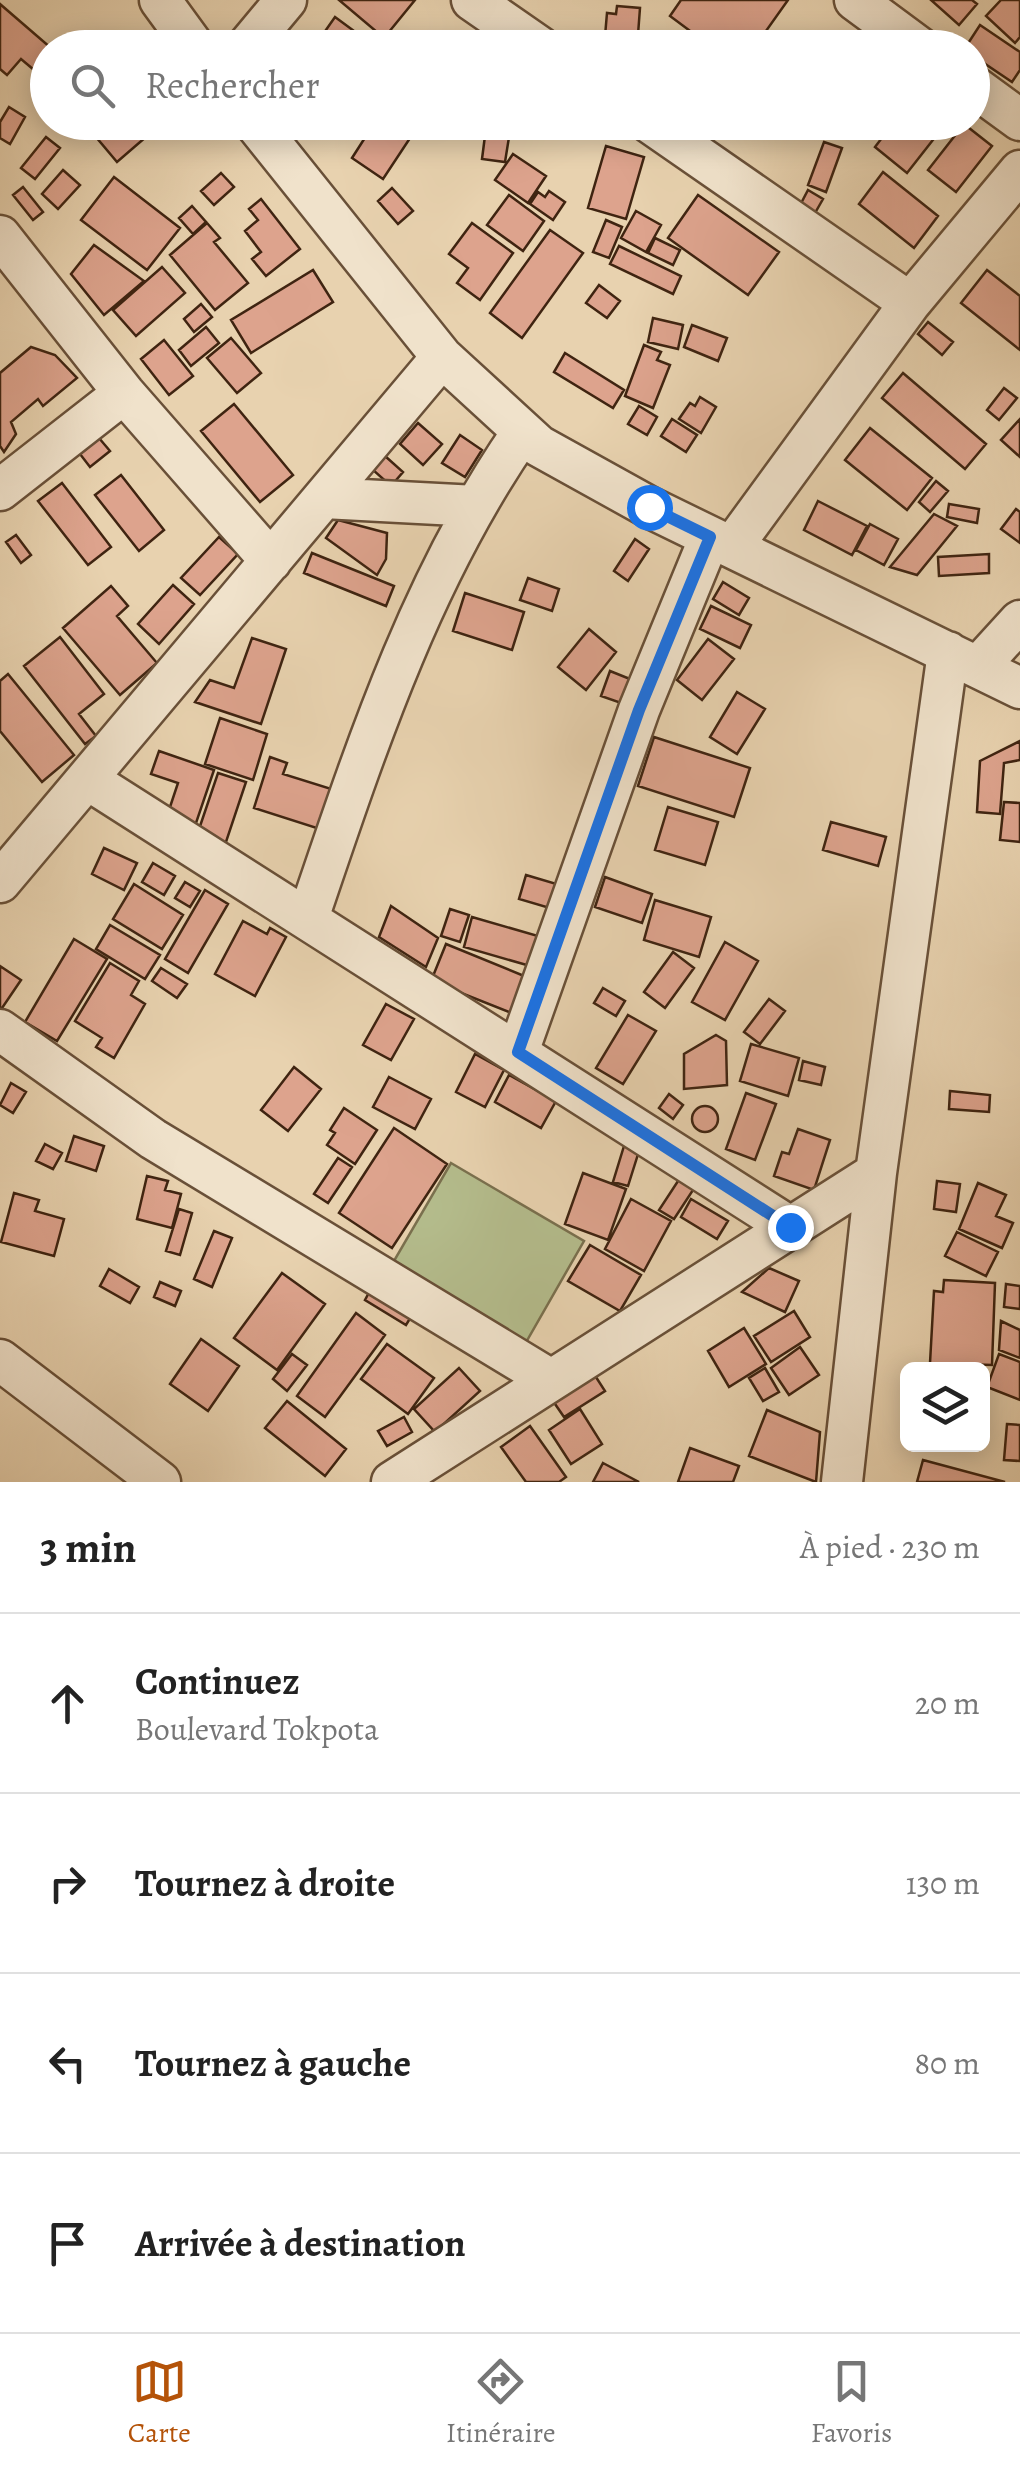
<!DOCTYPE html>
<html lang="fr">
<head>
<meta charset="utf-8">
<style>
  body { margin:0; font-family:Alegreya,serif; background:#f2f2f2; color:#222 }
  .controls { position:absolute; right:30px; bottom:30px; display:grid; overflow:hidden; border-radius:15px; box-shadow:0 5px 25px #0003 }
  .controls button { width:90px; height:90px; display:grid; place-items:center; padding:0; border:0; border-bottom:2px solid #e0e0e0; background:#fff; color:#222; font:50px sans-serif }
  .stop { position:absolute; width:30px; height:30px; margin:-22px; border:8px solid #1a73e8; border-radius:50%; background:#fff }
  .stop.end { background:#1a73e8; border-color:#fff; box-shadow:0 2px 10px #0008 }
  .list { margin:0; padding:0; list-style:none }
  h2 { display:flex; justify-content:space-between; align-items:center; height:130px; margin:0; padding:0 40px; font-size:42px }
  h2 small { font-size:32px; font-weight:400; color:#767676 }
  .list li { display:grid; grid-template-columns:65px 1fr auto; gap:30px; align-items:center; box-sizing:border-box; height:180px; padding:0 40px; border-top:2px solid #e0e0e0 }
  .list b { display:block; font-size:38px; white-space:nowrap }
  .list p { margin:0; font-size:32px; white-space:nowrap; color:#767676 }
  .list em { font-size:32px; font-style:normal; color:#767676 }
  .icon { flex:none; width:55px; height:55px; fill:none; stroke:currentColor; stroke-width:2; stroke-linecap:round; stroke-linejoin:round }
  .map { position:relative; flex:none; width:1020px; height:1482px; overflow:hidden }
  .search { position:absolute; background:#fff; box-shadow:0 5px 25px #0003; left:30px; right:30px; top:30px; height:110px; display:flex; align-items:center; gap:25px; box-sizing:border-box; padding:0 35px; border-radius:55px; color:#767676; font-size:38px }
  .sheet { height:850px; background:#fff }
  nav { display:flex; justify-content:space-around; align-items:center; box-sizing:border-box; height:140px; border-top:2px solid #e0e0e0; background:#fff; font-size:28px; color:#767676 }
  nav a { display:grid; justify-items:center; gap:5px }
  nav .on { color:#b45309 }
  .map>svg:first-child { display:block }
  .green { fill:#b4bc8c; stroke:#7a704e; stroke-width:2.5 }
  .building { fill:#dda38d; stroke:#3f2411; stroke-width:2.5 }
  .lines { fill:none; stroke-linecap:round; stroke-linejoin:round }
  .minor-casing { stroke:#695038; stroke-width:45 }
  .minor { stroke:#f0e2cb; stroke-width:40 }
  .route { stroke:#1a73e8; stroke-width:12 }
</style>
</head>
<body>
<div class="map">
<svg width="1020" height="1482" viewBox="0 0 1020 1482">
  <rect width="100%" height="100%" fill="#e8d2af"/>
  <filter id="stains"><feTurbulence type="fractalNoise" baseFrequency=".002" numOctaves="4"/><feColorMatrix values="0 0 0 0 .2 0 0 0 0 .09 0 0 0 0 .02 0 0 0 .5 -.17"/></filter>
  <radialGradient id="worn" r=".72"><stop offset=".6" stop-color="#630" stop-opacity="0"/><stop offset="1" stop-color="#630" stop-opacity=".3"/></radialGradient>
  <path class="green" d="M451,1163L584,1241L525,1344L391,1266Z"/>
  <path class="building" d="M339,0H415L384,38Z
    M681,0H788L754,48H713L670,16Z
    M931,0H972L977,4L959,25Z
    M1001,0H1020V37L1015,43L986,16Z
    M0,4L51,48L46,80L21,59L7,75L0,69Z
    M617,6L640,8L637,48H604L607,13L616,14Z
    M335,17L369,42L365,48L314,47Z
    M980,25L1020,52V70L1012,82L972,55V48H965Z
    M9,107L25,117L10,144L0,138V122Z
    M101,122H136L147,136L117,162L91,131Z
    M375,122L418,126L383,179L352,158Z
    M894,122H947L907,173L875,147Z
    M964,124L992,146L956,192L928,170Z
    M486,128L510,131L505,162L482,159Z
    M46,137L60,148L35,179L21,168Z
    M824,142L842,148L826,192L808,185Z
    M606,146L644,157L626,219L588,208Z
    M513,154L546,176L528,203L495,180Z
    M63,170L80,185L58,209L42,194Z
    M883,172L938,216L914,248L859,204Z
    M221,173L234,187L214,205L201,191Z
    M114,177L180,228L147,270L81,220Z
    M23,187L43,212L33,220L13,195Z
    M392,188L413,211L398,224L378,201Z
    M808,190L823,199L811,220L797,211Z
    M549,191L565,202L553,220L530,204L538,192L545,197Z
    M509,195L544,221L523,251L487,225Z
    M698,195L779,252L748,295L668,238Z
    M261,199L300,249L266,276L252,259L261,252L245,231L258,220L249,209Z
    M192,206L206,222L193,234L179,218Z
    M636,211L661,225L646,252L621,238Z
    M606,220L622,227L609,258L593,252Z
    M207,223L220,238L214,242L248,283L215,310L170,255Z
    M472,223L513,253L480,300L457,283L468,268L449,254Z
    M550,230L583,253L522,338L490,313Z
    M655,238L680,250L673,265L648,253Z
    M94,245L144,281L104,315L71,274Z
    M619,246L681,276L673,294L610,264Z
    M162,267L185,293L136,336L113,310Z
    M313,270L333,302L251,353L231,320Z
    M987,270L1020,296V350L961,303Z
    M599,285L620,301L607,318L586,303Z
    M201,304L212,317L194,332L184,319Z
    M653,318L683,325L678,349L648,342Z
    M928,322L953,342L942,355L918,334Z
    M692,325L727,338L718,361L684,347Z
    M206,327L219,343L191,366L179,350Z
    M231,338L261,373L237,393L207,358Z
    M164,340L193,376L169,395L141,359Z
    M644,345L661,352L657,360L670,365L653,408L625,396Z
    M31,347L55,355L77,378L43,406L38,399L11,422L16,434L4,452L0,446V373Z
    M565,353L624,390L613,408L554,372Z
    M903,373L986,444L965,469L882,398Z
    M1004,388L1017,398L999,420L987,410Z
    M700,397L716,407L701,433L679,419L690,403L695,406Z
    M234,404L293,475L260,502L201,431Z
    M639,406L657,417L647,435L628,424Z
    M672,419L697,435L686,452L661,436Z
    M1020,419V457L1001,440Z
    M418,423L442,444L423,465L400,444Z
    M870,428L932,478L907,510L845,460Z
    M460,435L482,450L465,477L442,463Z
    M99,438L110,451L90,467L80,454Z
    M385,456L403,472L391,486L373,470Z
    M121,475L164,530L139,551L95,495Z
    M936,481L948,491L930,512L919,502Z
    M62,483L111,547L88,565L38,501Z
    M818,501L867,526L852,555L804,530Z
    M949,504L979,509L977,523L947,517Z
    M1016,509L1020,512V543L1001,529Z
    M934,514L957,526L917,575L890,567Z
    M338,520L387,533L386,559L377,575L326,538Z
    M870,524L898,539L884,565L856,550Z
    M16,535L31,555L21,563L6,542Z
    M219,537L238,554L200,595L181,578Z
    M635,539L649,549L628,581L614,571Z
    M312,553L394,586L386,606L304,573Z
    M989,554V573L939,576L938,557Z
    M528,578L559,589L552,611L520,600Z
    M723,582L749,598L739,615L713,599Z
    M173,585L194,604L159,644L138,624Z
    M111,586L128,606L117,616L157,663L120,695L63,628Z
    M465,593L524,612L512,650L453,631Z
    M711,606L751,625L740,648L700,629Z
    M589,629L616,652L586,690L558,667Z
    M60,637L104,694L79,714L96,736L85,744L24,666Z
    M252,638L286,649L261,724L195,702L210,680L234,688Z
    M708,639L734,659L702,700L677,680Z
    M610,671L630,679L621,703L601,696Z
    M8,674L74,755L42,782L0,731V681Z
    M737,692L765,709L737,754L710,737Z
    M220,718L267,734L253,780L205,764Z
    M654,737L750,768L734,817L638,786Z
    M1020,741V760L1004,763L1000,814L977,812L980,761Z
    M159,751L214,770L195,826L167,816L178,783L151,774Z
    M270,757L287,763L283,774L341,792L329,832L254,808Z
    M218,773L246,782L224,848L196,838Z
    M1004,802L1020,803V842L1000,840Z
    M668,807L718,822L705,865L655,850Z
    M831,822L886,837L878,866L823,850Z
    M104,848L137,863L124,890L92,874Z
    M153,863L175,876L164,895L142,882Z
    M526,875L560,885L553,909L519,899Z
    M605,877L652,894L642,923L595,907Z
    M185,882L200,891L190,907L175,898Z
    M134,884L183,915L162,949L113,919Z
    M205,890L228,904L188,973L165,959Z
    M655,900L711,917L699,957L644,940Z
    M391,906L438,938L426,967L379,937Z
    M450,909L469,915L460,942L441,936Z
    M472,917L545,938L537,968L464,947Z
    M243,921L267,934L270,928L286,937L255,996L215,974Z
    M110,925L160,955L145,979L96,949Z
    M74,939L107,959L57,1041L25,1022Z
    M725,942L758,961L725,1020L692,1002Z
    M446,944L529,978L514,1014L431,981Z
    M673,952L694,968L665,1008L644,992Z
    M110,963L139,981L131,995L145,1004L114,1058L96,1047L102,1038L75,1021Z
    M0,966L21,980L0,1011Z
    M161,968L187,984L177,998L152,981Z
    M603,988L625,1001L616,1016L594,1003Z
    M769,999L785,1011L760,1044L744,1032Z
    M386,1004L414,1019L391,1060L363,1045Z
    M628,1015L656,1031L623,1084L596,1068Z
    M716,1035L726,1041L727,1085L684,1089V1054Z
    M751,1044L799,1058L788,1096L740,1081Z
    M475,1054L504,1070L485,1107L456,1092Z
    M803,1061L825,1067L821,1085L799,1080Z
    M294,1067L321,1089L288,1131L261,1110Z
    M509,1075L556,1101L541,1128L495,1102Z
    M389,1077L431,1099L415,1129L373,1107Z
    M11,1083L26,1092L13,1113L0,1105Z
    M950,1091L990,1095L989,1112L949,1109Z
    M746,1093L776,1104L755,1160L726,1149Z
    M669,1094L683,1105L673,1119L659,1108Z
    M692 1119a13 13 0 1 1 26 0a13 13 0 1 1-26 0Z
    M344,1108L377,1130L355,1164L327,1145L335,1133L330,1130Z
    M394,1128L447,1164L392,1248L339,1213Z
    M798,1129L830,1140L814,1190L774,1176L782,1152L789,1154Z
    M74,1136L104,1146L96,1171L66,1161Z
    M45,1144L62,1153L53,1169L36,1161Z
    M624,1146L639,1151L628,1186L613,1182Z
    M338,1158L352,1167L328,1203L314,1194Z
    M583,1173L626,1189L608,1240L565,1224Z
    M147,1176L168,1181L165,1190L181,1194L172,1228L137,1219Z
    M680,1178L695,1187L674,1219L659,1210Z
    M937,1181L960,1184L956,1212L934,1209Z
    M978,1183L1006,1195L996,1216L1013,1223L1002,1248L959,1229Z
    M14,1193L39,1200L35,1211L64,1219L54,1256L1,1242Z
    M631,1199L671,1221L644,1271L605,1249Z
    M691,1199L728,1221L717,1239L681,1217Z
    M179,1209L192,1213L180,1255L166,1251Z
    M214,1231L232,1238L212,1287L194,1279Z
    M957,1232L998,1252L986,1276L945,1256Z
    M590,1245L641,1275L620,1311L568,1281Z
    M769,1268L799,1281L785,1312L742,1292Z
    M109,1269L139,1287L130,1303L100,1286Z
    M282,1273L325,1304L277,1370L234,1338Z
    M944,1280L995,1283L992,1365L930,1363L934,1291L943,1292Z
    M160,1282L181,1291L175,1306L154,1297Z
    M1006,1284L1020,1286V1309L1004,1307Z
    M372,1287L414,1312L406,1325L365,1300Z
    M794,1311L810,1337L771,1362L754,1336Z
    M356,1313L385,1335L325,1417L297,1396Z
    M1001,1321L1020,1330V1358L999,1350Z
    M744,1328L766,1364L729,1387L708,1351Z
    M201,1339L239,1366L208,1411L170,1384Z
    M387,1344L434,1378L408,1414L361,1379Z
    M800,1347L819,1375L789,1395L771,1368Z
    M292,1354L307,1365L287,1391L273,1379Z
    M999,1354L1020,1362V1400L987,1387Z
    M459,1368L480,1391L435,1432L414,1409Z
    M765,1368L779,1392L763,1401L749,1378Z
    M594,1374L605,1391L564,1417L553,1401Z
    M287,1401L346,1449L325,1476L265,1428Z
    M580,1409L602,1444L571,1464L549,1430Z
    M767,1410L820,1432L816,1482L749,1456Z
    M404,1417L412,1432L387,1446L378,1431Z
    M1007,1424L1020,1425V1461L1004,1460Z
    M530,1426L566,1477L559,1482H526L501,1447Z
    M690,1448L739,1466L733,1482H678Z
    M923,1460L1005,1482H917Z
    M603,1463L639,1482H593Z"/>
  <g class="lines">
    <defs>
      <path id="minor" d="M160,0L195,48
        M472,0L541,48
        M855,0L920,48
        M246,48L286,0
        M972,85L1020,120
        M254,122L442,357L539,446L649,507L1020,688
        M649,122L910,303
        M0,236L124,393L271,561
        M0,490L124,393
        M324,498L476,506
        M732,547L910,303L1020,171
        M978,667L1020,621
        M87,779L790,1227
        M0,882L442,357
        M308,918C365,750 420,580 522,433
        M0,1030L153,1139L551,1380
        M518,1052L639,710L710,537
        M0,1360L160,1482
        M392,1482L876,1173
        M842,1482L876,1173L948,652"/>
    </defs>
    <use href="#minor" class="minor-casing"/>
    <use href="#minor" class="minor"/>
  </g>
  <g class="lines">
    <path class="route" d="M649,507L710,537L639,710L518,1052L790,1227"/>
  </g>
  <rect width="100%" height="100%" filter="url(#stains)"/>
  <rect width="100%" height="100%" fill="url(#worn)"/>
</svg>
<div class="controls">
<button><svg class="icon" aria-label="layers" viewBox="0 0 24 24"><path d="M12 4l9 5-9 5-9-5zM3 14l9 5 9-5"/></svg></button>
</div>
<div class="stop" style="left:649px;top:507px"></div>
<div class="stop end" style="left:790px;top:1227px"></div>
<div class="search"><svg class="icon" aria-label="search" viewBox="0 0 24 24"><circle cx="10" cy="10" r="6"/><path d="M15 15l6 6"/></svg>Rechercher</div>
</div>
<section class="sheet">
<h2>3 min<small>À pied · 230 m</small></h2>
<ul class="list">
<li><svg class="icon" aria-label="ahead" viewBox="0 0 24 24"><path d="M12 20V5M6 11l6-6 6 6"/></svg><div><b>Continuez</b><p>Boulevard Tokpota</p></div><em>20 m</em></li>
<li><svg class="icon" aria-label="right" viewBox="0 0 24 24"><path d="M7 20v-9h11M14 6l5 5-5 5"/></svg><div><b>Tournez à droite</b></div><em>130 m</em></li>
<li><svg class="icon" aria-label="left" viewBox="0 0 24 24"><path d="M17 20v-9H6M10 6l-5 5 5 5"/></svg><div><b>Tournez à gauche</b></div><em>80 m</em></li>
<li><svg class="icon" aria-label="arrive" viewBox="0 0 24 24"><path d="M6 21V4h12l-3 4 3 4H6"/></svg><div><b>Arrivée à destination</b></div></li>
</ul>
</section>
<nav>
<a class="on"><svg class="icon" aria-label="map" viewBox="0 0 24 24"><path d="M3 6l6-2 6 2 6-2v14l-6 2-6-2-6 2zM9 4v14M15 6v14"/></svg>Carte</a>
<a><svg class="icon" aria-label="directions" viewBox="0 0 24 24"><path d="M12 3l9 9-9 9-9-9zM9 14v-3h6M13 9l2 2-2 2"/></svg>Itinéraire</a>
<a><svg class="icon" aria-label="saved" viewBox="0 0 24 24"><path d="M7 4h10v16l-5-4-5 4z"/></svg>Favoris</a>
</nav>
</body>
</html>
